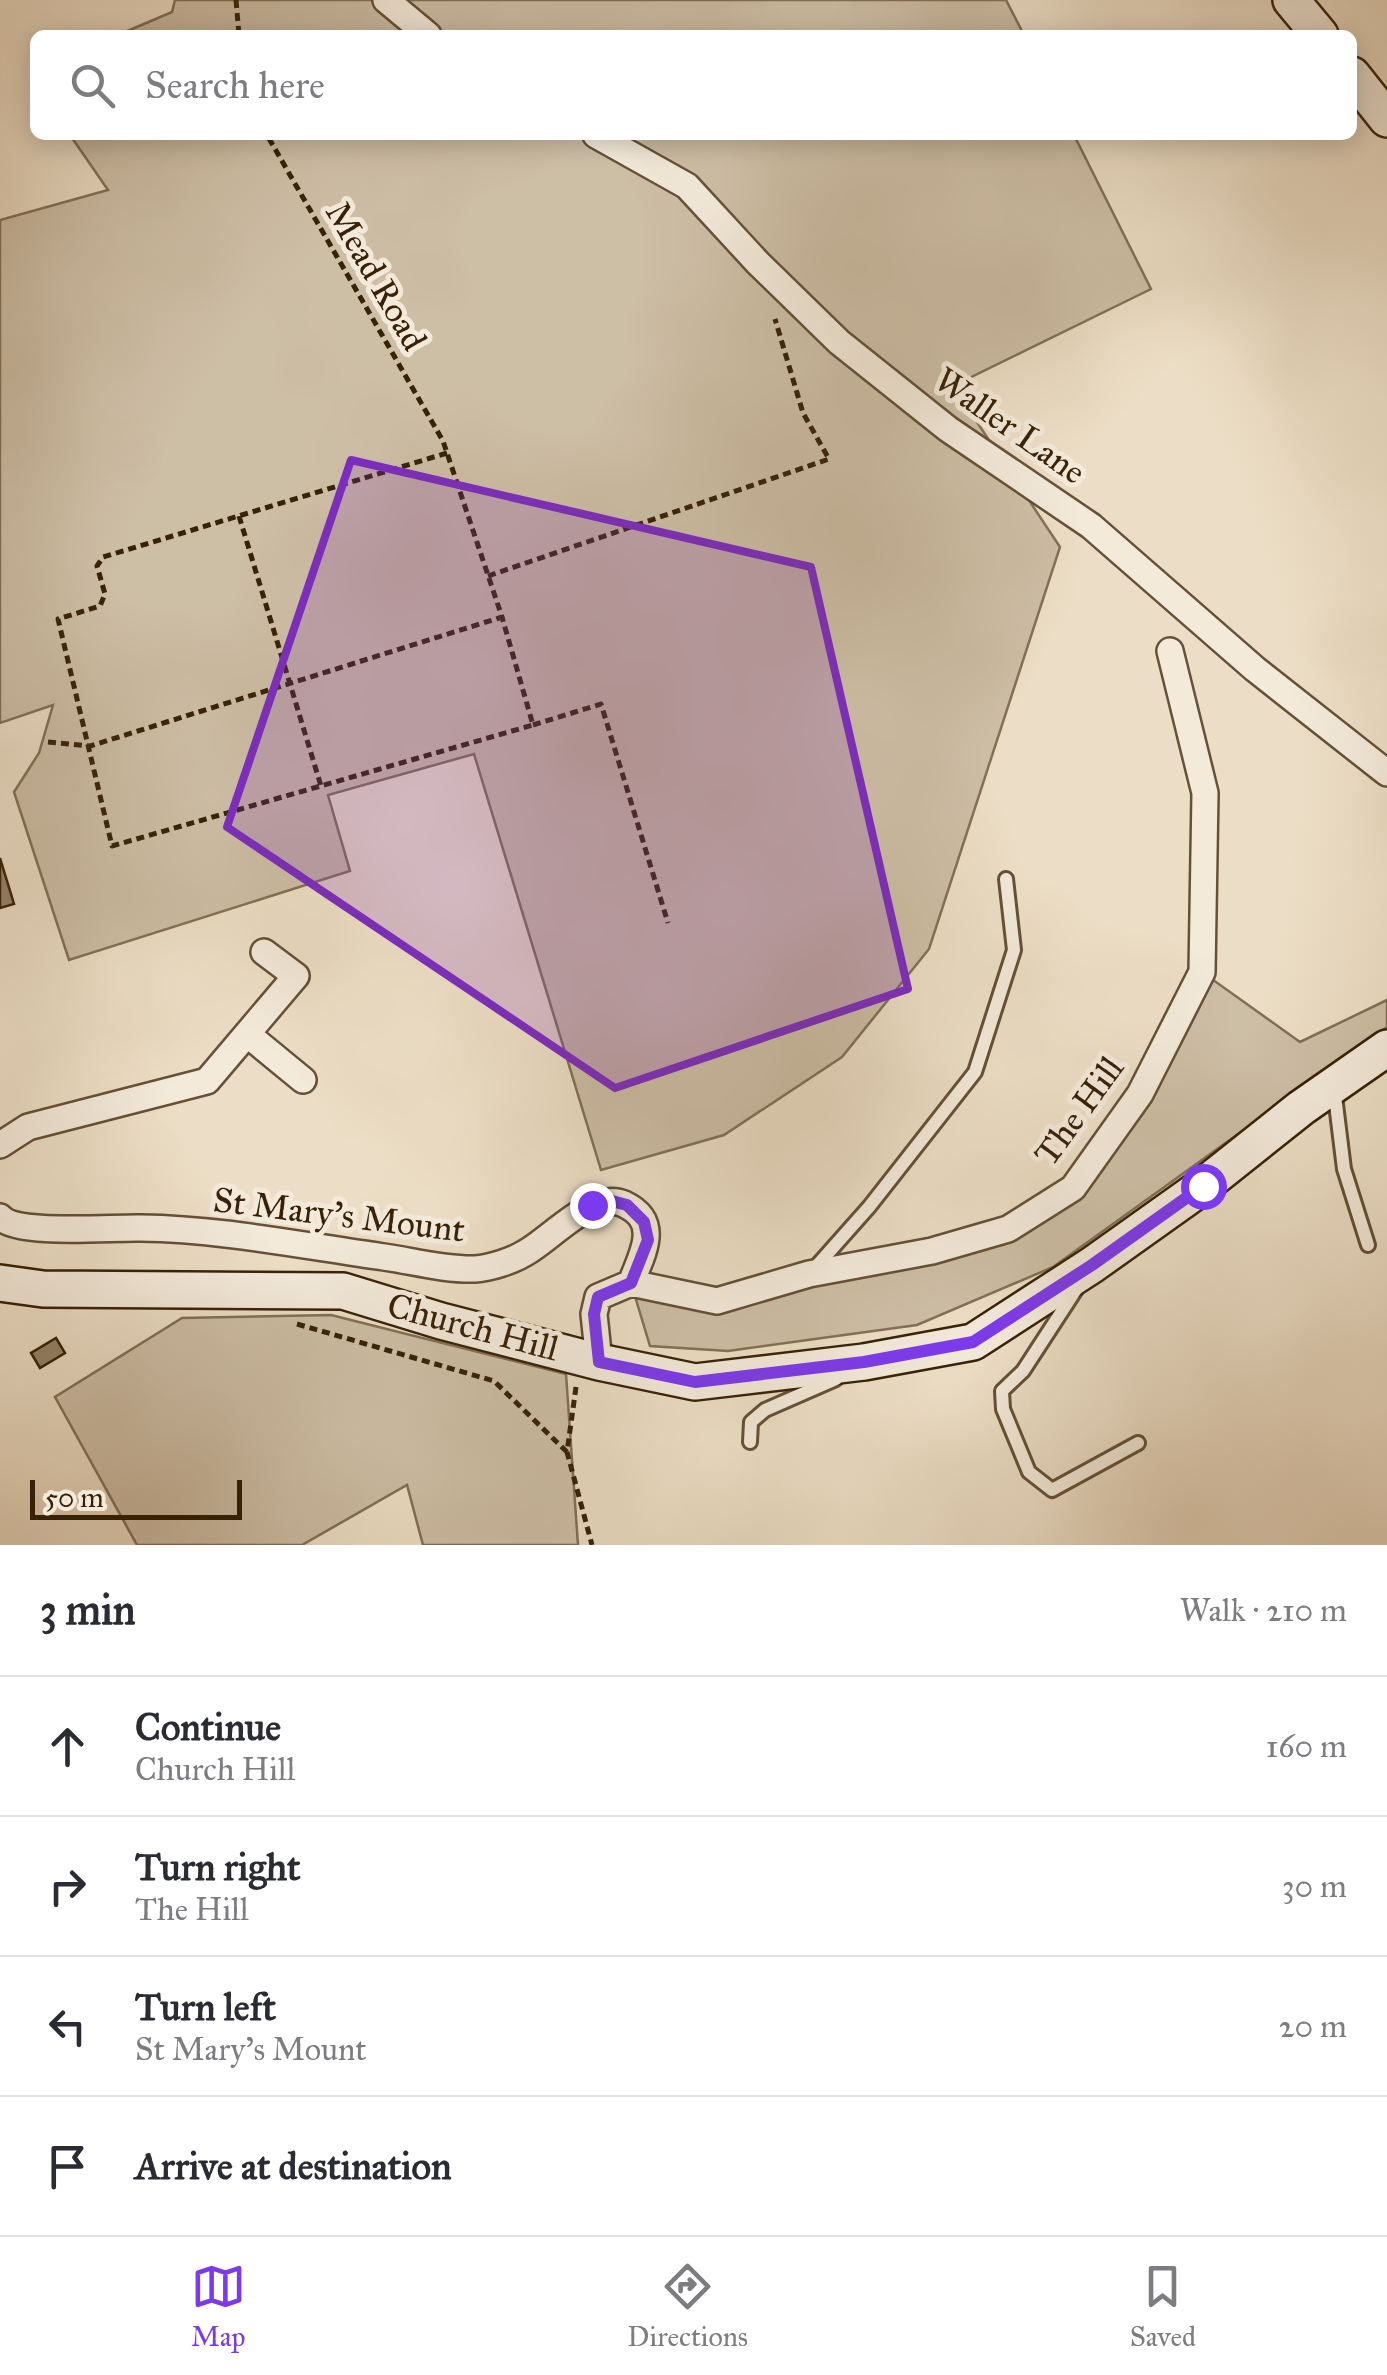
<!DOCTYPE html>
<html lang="en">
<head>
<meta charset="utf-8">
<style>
  body { margin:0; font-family:"IM FELL Great Primer",serif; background:#f2f2f3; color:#2b2b33 }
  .scale { position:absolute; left:30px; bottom:25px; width:212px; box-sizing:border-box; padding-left:10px; border:5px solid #372208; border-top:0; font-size:28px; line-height:35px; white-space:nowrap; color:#372208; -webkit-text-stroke:8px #f3eada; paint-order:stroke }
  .stop { position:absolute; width:30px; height:30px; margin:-22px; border:8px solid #7c3aed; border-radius:50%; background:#fff }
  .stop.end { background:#7c3aed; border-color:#fff; box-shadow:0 2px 10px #0008 }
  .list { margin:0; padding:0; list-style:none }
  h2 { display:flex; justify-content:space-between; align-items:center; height:130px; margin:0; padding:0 40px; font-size:42px }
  h2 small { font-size:32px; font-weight:400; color:#7c7c81 }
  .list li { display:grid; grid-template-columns:65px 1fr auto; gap:30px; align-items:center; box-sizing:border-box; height:140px; padding:0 40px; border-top:2px solid #e1e1e2 }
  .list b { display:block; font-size:38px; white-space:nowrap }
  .list p { margin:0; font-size:32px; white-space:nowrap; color:#7c7c81 }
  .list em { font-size:32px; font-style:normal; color:#7c7c81 }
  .icon { flex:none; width:55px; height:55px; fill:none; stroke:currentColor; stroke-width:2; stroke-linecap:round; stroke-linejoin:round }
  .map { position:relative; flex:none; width:1387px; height:1545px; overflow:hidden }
  .search { position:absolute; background:#fff; box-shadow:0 5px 25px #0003; left:30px; right:30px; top:30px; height:110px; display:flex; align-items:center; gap:25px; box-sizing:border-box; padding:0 35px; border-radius:15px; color:#7c7c81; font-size:38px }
  .sheet { height:690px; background:#fff }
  nav { display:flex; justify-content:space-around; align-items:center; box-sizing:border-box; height:140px; border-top:2px solid #e1e1e2; background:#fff; font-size:28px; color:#7c7c81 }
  nav a { display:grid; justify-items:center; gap:5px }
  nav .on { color:#7c3aed }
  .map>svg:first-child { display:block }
  .green { fill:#cdbea6; stroke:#827057; stroke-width:2.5 }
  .building { fill:#95846b; stroke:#372208; stroke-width:2.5 }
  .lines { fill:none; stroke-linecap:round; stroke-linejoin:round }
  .lane-casing { stroke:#645138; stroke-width:18 }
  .street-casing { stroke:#645138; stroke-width:30 }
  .secondary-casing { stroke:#372208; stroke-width:40 }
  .path { stroke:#372208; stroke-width:5; stroke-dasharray:8 5; stroke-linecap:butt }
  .lane { stroke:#f3eada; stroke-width:12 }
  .street { stroke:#f3eada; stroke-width:25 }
  .secondary { stroke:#f3eada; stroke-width:35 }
  .route { stroke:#7c3aed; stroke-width:12 }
  .marked { fill:#7b2cbf; fill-opacity:0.2; stroke:#7b2cbf; stroke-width:8; stroke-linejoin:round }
  .labels { text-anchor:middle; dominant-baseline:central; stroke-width:10; stroke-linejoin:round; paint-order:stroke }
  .street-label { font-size:35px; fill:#372208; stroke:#f3eada }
</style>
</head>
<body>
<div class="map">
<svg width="1387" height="1545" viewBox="0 0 1387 1545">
  <rect width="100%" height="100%" fill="#ecdec6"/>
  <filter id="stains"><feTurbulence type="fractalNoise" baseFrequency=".002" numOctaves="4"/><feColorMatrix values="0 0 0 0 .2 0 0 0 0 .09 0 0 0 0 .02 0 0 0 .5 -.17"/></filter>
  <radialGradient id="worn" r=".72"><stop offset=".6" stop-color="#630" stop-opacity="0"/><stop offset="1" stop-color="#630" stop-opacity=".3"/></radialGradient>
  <path class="green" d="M175,0H1006L1024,35H118L172,12Z
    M70,135H1074L1151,289L953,386L1060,547L929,949L842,1057L724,1135L601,1170L474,754L328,795L350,871L69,960L14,792L39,753L53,705L0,723V220L108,190Z
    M1202,972L1300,1042L1387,1000V1027L1053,1267L917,1325L728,1351L650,1346L631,1283L717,1301L1008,1229L1073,1188Z
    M331,1315L566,1374L578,1545H423L407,1485L302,1545H137L55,1397L182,1318Z"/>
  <path class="building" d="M0,858L14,904L0,908Z
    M56,1338L65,1353L40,1368L31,1353Z"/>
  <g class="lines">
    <defs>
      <path id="lane" d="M1334,1088L1344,1169L1368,1245
        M814,1269L869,1207L975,1072L1014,950L1006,879
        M1077,1288L1023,1371L1002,1391L1003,1409L1029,1472L1052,1490L1138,1443
        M750,1442L751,1422L765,1410L836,1379"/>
      <path id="street" d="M386,0L428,35
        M596,135L687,186L758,263L839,342L948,429L1091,526L1255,669L1387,773
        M247,1034L303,1080
        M0,1145L28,1127L207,1081L296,976L264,952
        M0,1217C17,1236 111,1227 141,1228C222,1229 304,1246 384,1257C412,1261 445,1270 475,1269C490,1268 512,1261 525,1253C551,1239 593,1190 624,1204C662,1222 642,1254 631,1283
        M599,1362L594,1314L598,1297L631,1283L717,1301L809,1274L932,1251L1008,1229L1073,1188L1140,1094L1202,972L1205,793L1170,651"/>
      <path id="secondary" d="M1291,0L1320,35
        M1352,75L1387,119
        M0,1283L43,1289L343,1291L441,1321L599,1362L695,1382L864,1362L973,1342L1092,1265L1203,1186L1301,1108L1387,1048"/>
    </defs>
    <use href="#lane" class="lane-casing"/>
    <use href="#street" class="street-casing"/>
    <use href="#secondary" class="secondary-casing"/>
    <path class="path" d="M236,0L239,35
      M447,453L103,557L97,566L105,594L100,606L58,619L112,846L533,725L502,617
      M239,516L321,786
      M488,576L829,459L803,413L775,319
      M533,725L601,704L668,923
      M48,742L90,746L502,617L443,441L267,135
      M297,1324L494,1381L567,1452
      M576,1387L567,1452L592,1545"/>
    <use href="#lane" class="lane"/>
    <use href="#street" class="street"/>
    <use href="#secondary" class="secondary"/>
  </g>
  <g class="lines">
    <path class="route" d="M592,1205L612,1201L627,1205L644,1222L648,1240L631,1283L598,1297L594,1314L599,1362L695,1382L864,1362L973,1342L1092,1265L1203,1186"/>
  </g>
  <path class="marked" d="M351,460L811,567L908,989L615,1088L227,827Z"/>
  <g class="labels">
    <g class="street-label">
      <text transform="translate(376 276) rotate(60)">Mead Road</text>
      <text transform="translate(1010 426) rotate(35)">Waller Lane</text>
      <text transform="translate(1079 1111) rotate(-54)">The Hill</text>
      <text transform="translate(339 1215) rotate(7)">St Mary's Mount</text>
      <text transform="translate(473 1327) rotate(15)">Church Hill</text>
    </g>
  </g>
  <rect width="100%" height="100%" filter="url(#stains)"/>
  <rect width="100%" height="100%" fill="url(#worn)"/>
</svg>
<div class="scale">50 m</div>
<div class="stop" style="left:1203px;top:1186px"></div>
<div class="stop end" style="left:592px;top:1205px"></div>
<div class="search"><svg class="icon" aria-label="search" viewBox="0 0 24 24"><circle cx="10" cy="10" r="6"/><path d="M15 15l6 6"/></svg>Search here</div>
</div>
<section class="sheet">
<h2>3 min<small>Walk · 210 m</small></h2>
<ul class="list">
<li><svg class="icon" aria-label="ahead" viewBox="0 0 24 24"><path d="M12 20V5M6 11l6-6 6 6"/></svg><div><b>Continue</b><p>Church Hill</p></div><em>160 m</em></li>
<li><svg class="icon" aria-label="right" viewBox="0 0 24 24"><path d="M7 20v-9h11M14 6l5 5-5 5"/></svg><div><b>Turn right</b><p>The Hill</p></div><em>30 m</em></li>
<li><svg class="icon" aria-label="left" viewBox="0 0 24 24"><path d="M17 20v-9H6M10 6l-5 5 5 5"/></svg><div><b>Turn left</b><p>St Mary's Mount</p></div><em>20 m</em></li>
<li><svg class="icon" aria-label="arrive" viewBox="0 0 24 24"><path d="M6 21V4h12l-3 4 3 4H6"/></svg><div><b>Arrive at destination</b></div></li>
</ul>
</section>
<nav>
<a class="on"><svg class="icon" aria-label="map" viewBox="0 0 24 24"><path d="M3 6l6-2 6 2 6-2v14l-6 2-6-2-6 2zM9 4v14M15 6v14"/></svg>Map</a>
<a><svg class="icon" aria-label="directions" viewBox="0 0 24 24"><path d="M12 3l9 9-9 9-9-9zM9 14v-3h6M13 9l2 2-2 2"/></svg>Directions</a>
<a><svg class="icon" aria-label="saved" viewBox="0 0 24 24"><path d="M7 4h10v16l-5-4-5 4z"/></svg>Saved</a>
</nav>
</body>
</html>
